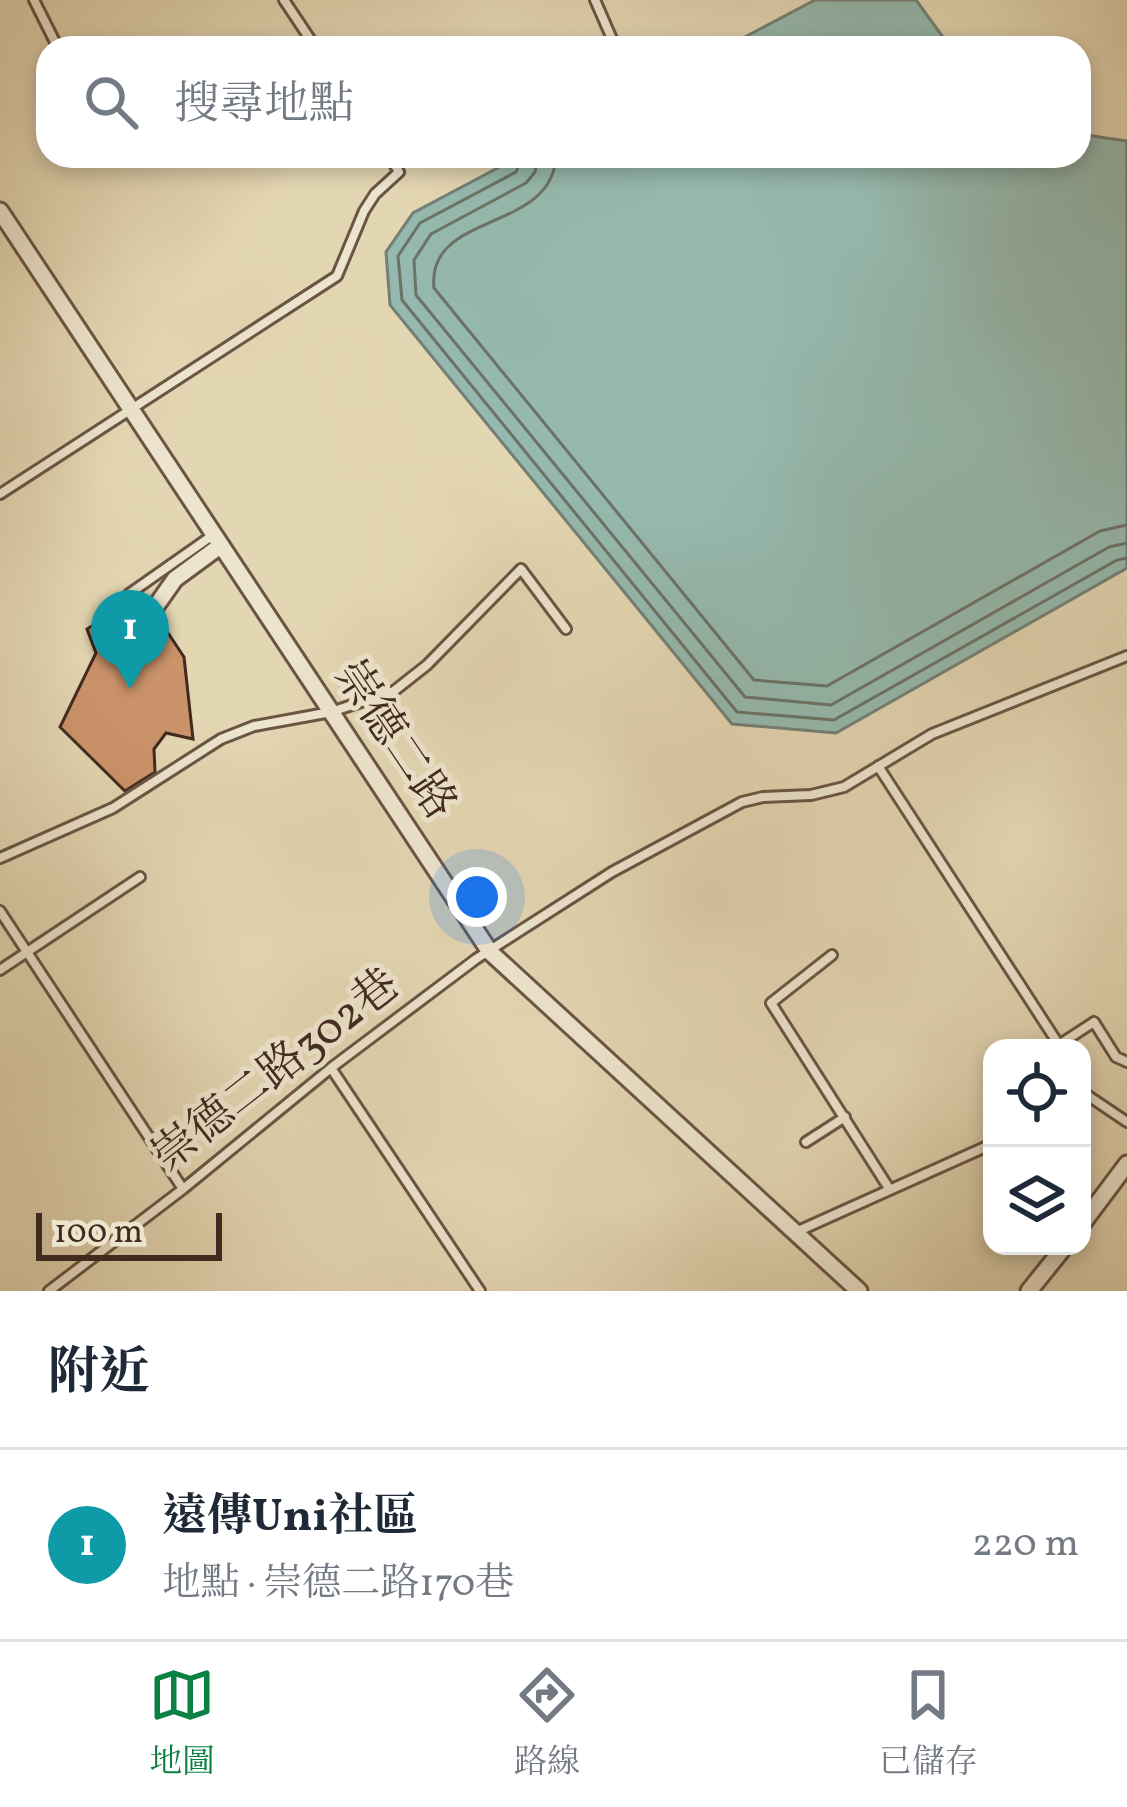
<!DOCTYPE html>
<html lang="zh-TW">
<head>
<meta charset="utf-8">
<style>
  body { margin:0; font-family:Vollkorn,"Noto Serif TC",serif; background:#f6f6f7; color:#1f2937 }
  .controls { position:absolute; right:36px; bottom:36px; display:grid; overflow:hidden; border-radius:24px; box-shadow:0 6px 18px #0003 }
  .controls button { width:108px; height:108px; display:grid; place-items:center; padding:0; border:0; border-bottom:3px solid #e0e1e3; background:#fff; color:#1f2937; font:60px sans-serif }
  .scale { position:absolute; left:36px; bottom:30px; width:186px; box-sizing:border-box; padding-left:12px; border:6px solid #422a1f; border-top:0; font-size:33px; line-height:42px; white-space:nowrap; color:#422a1f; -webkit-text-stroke:9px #ede4cd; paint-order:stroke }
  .you { position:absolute; left:477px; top:897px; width:42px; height:42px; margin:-30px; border:9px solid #fff; border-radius:50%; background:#1a73e8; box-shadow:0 0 0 18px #1a73e833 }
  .badge { display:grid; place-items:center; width:78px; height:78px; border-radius:50%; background:#0b8043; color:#fff; font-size:39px; font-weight:700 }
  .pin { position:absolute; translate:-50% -99px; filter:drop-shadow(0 3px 6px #0008) }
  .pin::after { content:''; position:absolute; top:63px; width:42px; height:36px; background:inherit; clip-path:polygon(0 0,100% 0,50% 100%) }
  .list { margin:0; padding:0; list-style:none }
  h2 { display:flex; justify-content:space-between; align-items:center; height:156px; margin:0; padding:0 48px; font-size:51px }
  h2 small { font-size:39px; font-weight:400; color:#747a83 }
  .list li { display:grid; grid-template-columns:78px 1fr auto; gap:36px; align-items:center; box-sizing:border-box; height:192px; padding:0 48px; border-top:3px solid #e0e1e3 }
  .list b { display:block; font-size:45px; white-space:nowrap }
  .list p { margin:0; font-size:39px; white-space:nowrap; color:#747a83 }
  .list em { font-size:39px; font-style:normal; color:#747a83 }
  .icon { flex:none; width:66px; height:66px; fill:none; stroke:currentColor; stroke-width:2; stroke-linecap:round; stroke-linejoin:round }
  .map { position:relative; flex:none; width:1127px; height:1291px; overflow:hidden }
  .search { position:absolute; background:#fff; box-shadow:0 6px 18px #0003; left:36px; right:36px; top:36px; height:132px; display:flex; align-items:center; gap:30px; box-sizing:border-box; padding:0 42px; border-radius:36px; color:#747a83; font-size:45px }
  .sheet { height:348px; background:#fff }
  nav { display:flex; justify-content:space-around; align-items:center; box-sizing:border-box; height:168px; border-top:3px solid #e0e1e3; background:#fff; font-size:33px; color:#747a83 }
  nav a { display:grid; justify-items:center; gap:6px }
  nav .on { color:#0b8043 }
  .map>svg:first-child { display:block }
  .water { fill:#95b9ae; stroke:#748075; stroke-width:3 }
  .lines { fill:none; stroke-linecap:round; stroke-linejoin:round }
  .shore { stroke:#6c7266; stroke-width:3 }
  .building { fill:#cb936a; stroke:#422a1f; stroke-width:3 }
  .lane-casing { stroke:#6a5544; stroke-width:14 }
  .street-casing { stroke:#6a5544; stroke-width:21 }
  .lane { stroke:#ede4cd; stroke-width:8 }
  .street { stroke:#ede4cd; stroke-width:15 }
  .labels { text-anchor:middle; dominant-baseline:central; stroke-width:10; stroke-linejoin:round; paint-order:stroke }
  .street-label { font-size:45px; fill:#422a1f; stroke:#ede4cd }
</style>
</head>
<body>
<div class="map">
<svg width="1127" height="1291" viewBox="0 0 1127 1291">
  <rect width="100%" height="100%" fill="#e3d6b2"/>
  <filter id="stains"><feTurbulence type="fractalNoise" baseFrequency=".00167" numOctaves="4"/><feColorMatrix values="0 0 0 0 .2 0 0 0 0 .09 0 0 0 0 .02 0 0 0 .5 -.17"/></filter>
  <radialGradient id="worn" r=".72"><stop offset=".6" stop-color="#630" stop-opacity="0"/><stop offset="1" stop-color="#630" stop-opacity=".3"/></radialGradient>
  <path class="water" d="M815,0H916L951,48H724Z
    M1079,134L1127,141V568L836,733L732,724L390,305L386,252L413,213L520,156H1079Z"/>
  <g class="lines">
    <path class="shore" d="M523,156L516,172L420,223L398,256L402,300L737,712L834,720L1117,560L1127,558
      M538,156L535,172L526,183L431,234L414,260L416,295L745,697L831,705L1109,547L1127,543
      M556,156C553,233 426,211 434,288L754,680L827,686L1100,531L1127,525"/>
  </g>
  <path class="building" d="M141,595L142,605L132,621L134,629L144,635L156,626L166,630L184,657L193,739L166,733L154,749L155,772L125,791L60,727L96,653L87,629Z"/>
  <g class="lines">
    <defs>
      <path id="lane" d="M34,0L58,48
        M284,0L316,48
        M595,0L616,48
        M0,494L337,276L364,211L375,194L399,172L389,156
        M129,594L213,535
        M878,766L1059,1045
        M0,858L113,808L221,739L254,726L331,712L394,691L427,665L521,569L566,629
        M0,911L183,1189
        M832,955L771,1003L890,1190
        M0,970L140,877
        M1054,1048L1094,1022L1116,1057L1127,1062
        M331,1068L480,1291
        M1084,1093L1127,1122
        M806,1142L845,1117
        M796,1232L992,1144
        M49,1291L183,1189L331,1068L476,959L612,872L742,802L763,797L811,795L844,787L932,734L1127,656"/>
      <path id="street" d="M0,211L490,952L859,1291
        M144,623L175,579L220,546
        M1082,1224L1127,1164
        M1029,1291L1065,1246"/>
    </defs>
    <use href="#lane" class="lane-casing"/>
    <use href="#street" class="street-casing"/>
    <use href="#lane" class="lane"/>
    <use href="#street" class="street"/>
  </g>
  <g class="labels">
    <g class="street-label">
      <text transform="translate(393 741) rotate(56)">崇德二路</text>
      <text transform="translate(277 1072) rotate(-38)">崇德二路302巷</text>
    </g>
  </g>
  <rect width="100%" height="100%" filter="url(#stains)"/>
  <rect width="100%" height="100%" fill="url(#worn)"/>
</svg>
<div class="controls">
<button><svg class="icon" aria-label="locate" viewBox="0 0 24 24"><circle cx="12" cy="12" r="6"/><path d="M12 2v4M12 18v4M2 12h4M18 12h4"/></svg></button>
<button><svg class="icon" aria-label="layers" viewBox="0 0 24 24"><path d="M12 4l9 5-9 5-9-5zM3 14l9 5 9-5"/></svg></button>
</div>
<div class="scale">100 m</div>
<div class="you"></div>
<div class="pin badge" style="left:130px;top:689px;background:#0f9aa8">1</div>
<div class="search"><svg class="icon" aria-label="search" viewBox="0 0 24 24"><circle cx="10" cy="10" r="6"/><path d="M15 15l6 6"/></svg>搜尋地點</div>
</div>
<section class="sheet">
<h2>附近<small></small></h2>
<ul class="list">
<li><span class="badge" style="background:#0f9aa8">1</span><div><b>遠傳Uni社區</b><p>地點 · 崇德二路170巷</p></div><em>220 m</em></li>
</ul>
</section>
<nav>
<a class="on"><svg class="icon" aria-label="map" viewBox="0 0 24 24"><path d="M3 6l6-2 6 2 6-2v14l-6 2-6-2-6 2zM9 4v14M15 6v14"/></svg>地圖</a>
<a><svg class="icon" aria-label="directions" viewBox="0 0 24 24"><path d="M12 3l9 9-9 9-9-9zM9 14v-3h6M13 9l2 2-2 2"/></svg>路線</a>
<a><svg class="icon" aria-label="saved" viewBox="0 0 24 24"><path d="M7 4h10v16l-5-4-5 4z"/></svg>已儲存</a>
</nav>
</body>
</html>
